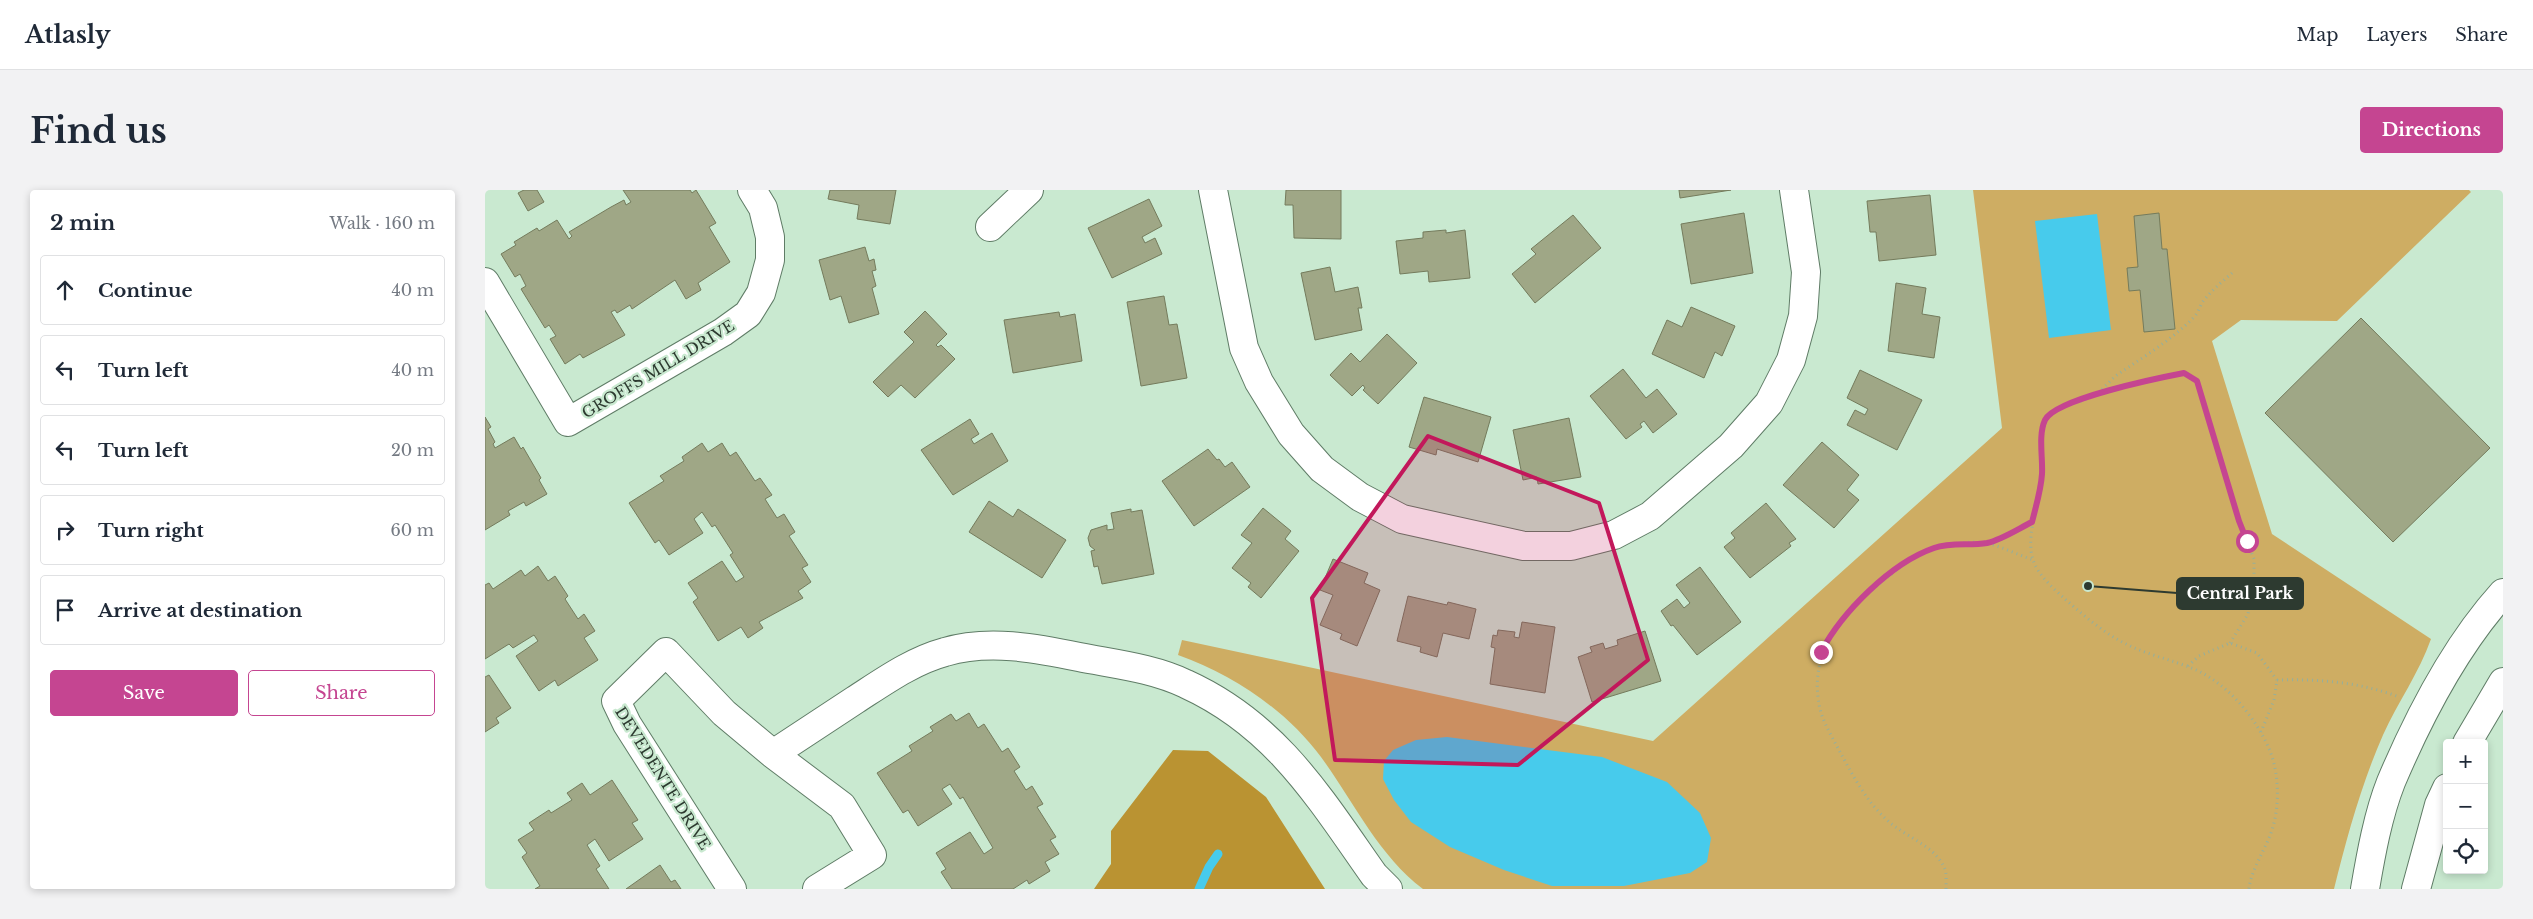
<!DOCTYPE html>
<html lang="en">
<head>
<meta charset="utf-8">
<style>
  body { margin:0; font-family:"Libre Baskerville",serif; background:#f2f2f3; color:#1f2937 }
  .controls { position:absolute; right:15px; bottom:15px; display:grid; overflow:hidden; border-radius:5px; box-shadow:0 2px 8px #0003 }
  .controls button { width:45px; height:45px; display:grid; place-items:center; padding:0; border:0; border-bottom:1px solid #e0e1e3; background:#fff; color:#1f2937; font:25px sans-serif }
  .stop { position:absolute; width:15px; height:15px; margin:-11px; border:4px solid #c54591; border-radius:50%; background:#fff }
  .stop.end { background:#c54591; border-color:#fff; box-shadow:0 1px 5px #0008 }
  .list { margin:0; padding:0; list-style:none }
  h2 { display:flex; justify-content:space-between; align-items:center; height:65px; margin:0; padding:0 20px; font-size:21px }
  h2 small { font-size:16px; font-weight:400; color:#747a83 }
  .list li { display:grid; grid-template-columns:32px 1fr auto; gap:15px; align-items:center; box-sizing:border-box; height:70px; margin:0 10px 10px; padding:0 10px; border:1px solid #e0e1e3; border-radius:5px }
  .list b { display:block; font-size:19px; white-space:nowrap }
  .list em { font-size:16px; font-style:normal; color:#747a83 }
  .actions { display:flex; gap:10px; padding:15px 20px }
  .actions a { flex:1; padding:11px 0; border:1px solid #c54591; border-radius:5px; text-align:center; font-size:18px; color:#c54591 }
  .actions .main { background:#c54591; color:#fff }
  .icon { flex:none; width:28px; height:28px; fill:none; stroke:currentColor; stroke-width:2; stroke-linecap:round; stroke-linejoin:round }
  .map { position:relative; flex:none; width:2018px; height:699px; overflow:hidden; border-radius:5px }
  header { display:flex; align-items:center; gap:30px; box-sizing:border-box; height:70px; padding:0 25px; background:#fff; border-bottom:1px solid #e0e1e3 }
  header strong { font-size:24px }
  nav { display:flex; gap:28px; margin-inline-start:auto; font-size:18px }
  .intro { display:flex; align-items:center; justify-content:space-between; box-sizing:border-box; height:120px; padding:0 30px }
  h1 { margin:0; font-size:35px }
  .button { padding:12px 22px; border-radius:5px; background:#c54591; color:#fff; font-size:18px; font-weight:700 }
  main { display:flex; gap:30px; padding:0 30px }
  aside { flex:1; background:#fff; border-radius:5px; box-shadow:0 2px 8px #0003 }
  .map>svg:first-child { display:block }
  .green { fill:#cead63 }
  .forest { fill:#ba9332 }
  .water { fill:#47cbec }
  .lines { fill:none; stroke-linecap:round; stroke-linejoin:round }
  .stream { stroke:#47cbec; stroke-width:9 }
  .building { fill:#9fa786; stroke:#747b5c }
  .street-casing { stroke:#5f7c66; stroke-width:30 }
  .path { stroke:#96af9b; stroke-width:3; stroke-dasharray:1 4; stroke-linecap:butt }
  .street { stroke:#fff; stroke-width:28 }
  .route { stroke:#c54591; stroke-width:6 }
  .marked { fill:#c2185b; fill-opacity:0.2; stroke:#c2185b; stroke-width:4; stroke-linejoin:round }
  .labels { text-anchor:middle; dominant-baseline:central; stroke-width:4.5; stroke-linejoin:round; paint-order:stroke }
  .street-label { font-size:15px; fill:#2d3a30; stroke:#c9e9d0 }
  .leader { fill:none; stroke:#2d3a30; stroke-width:2 }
  .callout-dot { fill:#2d3a30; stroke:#c9e9d0; stroke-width:2 }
  .callout { fill:#2d3a30; stroke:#2d3a30; stroke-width:2 }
  .callout-label { font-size:16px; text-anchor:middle; font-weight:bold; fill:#fff }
</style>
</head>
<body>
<header>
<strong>Atlasly</strong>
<nav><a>Map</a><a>Layers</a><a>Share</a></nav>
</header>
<div class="intro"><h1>Find us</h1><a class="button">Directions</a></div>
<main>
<aside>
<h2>2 min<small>Walk · 160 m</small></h2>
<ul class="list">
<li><svg class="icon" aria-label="ahead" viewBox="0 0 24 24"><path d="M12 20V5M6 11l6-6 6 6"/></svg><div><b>Continue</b></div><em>40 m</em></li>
<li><svg class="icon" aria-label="left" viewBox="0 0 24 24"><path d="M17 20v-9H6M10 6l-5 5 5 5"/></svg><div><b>Turn left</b></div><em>40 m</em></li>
<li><svg class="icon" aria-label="left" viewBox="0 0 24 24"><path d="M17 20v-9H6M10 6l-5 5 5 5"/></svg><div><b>Turn left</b></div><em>20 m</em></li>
<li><svg class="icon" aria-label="right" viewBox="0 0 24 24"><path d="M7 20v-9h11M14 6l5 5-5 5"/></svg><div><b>Turn right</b></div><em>60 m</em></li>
<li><svg class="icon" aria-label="arrive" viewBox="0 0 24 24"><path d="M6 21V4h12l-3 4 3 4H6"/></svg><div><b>Arrive at destination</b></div></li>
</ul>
<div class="actions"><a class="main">Save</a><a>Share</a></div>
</aside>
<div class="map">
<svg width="2018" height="699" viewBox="0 0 2018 699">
  <rect width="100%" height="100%" fill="#c9e9d0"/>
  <path class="green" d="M1488,0H1984L1986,2L1852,131L1756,130L1727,151L1787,344L1946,449C1934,483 1913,512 1898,545C1876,595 1862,647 1849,699H938C893,665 869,612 836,567C800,519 748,485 693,465L697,450L1168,551L1517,238Z"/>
  <path class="forest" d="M688,560L723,561L781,607L840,699H609L626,674V641Z"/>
  <path class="water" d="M1612,24L1626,140L1564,148L1550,31Z
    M962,547L1117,567L1182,592L1215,623L1226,648L1222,672L1205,683L1139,696H1067L1019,680L965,657L926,632L909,610L898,589L899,571L908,560L931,550Z"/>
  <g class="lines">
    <path class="stream" d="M714,699L724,677L733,664"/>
  </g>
  <path class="building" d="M39,0H52L59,12L43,21L33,3Z
    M138,0H205L207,3L211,0L231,33L224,37L245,72L213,93L216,100L201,109L190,90L147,119L145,115L132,123L130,120L126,122L140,145L98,168L95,164L80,174L65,149L71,146L64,135L60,138L36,99L41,96L35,84L30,87L16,64L31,55L29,52L52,38L54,41L72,30L84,49L87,46L84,42L126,17L139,10L141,15L146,12Z
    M345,0H411L405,34L372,29L374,15L343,9Z
    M801,0H856V49L809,48L808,15H800Z
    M1194,0H1246L1195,8Z
    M1445,5L1451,65L1394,71L1391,42H1385L1382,11Z
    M664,9L677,36L657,47L660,53L670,48L677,64L627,88L603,38Z
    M1259,23L1268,83L1206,94L1196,34Z
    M1674,23L1677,59H1682L1690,139L1659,142L1655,100L1644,101L1642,78L1653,77L1649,26Z
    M1088,25L1116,58L1050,113L1027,84L1051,64L1046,59Z
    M961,40V43L980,40L985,88L944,92L943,81L915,84L911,51L938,48V42Z
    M380,57L384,71L389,69L391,80L387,81L391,96L387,98L394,124L364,133L356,106L345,110L334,70Z
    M845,77L850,102L873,97L877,118H873L877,140L830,150L816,83Z
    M1411,93L1441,98L1437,124L1455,127L1449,168L1403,161Z
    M679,106L684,135L692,134L702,188L656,196L642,112Z
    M1206,117L1250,136L1237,166L1230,162L1219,188L1167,164L1182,130L1197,137Z
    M440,121L462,144L451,155L453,157L456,155L470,169L430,208L416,195L403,207L388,192L429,152L419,142Z
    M574,122L575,127L590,124L597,171L528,183L519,130Z
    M1876,128L2005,258L1908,352L1780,223Z
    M902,144L932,173L893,214L878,200L880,198L878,195L867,206L845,185L866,163L875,172Z
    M1138,179L1161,208L1172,199L1192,224L1168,243L1159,231L1155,234L1157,237L1141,249L1105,206Z
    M1375,180L1437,210L1412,260L1362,235L1370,220L1380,225L1383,219L1362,208Z
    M939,207L1006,227L993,272L952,259L951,265L924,257Z
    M0,227L6,237L3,239L10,252L8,254L10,258L29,247L36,259L38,257L56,288L54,290L62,304L41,316L39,312L23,321L25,325L0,340Z
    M1084,228L1096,287L1053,294L1052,287L1038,290L1028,240Z
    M485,229L494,244L486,249L489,254L507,243L523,271L468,305L436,260Z
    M1337,252L1374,285L1362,300L1374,310L1349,338L1298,295Z
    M217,253L223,262L237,253L245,266L251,262L270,291L275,288L287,305L280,309L292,328L299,324L310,342L304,346L323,375L317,378L326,392L313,401L318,408L274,432L278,438L263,448L256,437L233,451L208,412L213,408L203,393L237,371L251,392L259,387L245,365L248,363L230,335L227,337L217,322L209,329L218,343L184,365L174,350L170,353L144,313L179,291L175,286L199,271L197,267Z
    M723,259L732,270L734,269L740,277L747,272L765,297L709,336L677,291Z
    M504,311L528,327L533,319L581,350L557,388L484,342Z
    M1281,313L1311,349L1304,353L1306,356L1265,388L1239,357L1250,348L1246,343Z
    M778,318L806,341L800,349L814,361L776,408L763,397L766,393L747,378L767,353L756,345Z
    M646,319V322L657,320L669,384L617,394L613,376L609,377L606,361L610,360L605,356L603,348L606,340L622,335V340L629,339L626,323Z
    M848,369L883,383L879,393L895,400L872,456L855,449L857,444L835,435L848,405L835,400Z
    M53,376L63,391L70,386L83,406L80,409L93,429L99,424L110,441L99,448L113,470L73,496L70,490L54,501L31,466L53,451L49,445L28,458L24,454L0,469V395L4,393L8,399L36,380L40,386Z
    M1215,377L1256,432L1212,465L1188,435L1186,436L1176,421L1192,409L1199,418L1205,413L1191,395Z
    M923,406L962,415L963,412L991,419L984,449L958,443L952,467L935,462L936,457L912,451Z
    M1037,432L1070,437L1060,503L1005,494L1010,458L1006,457L1008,445L1012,446L1013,440L1030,442L1029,447L1034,448Z
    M1160,441L1176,491L1107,512L1093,467L1107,462L1105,457L1118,453L1120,459L1133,455L1132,450Z
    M4,485L26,518L11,528L14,533L0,542V487Z
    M484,523L493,538L499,534L517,562L523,558L535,577L529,581L541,600L547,596L558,614L552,617L571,647L565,650L574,664L560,672L565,681L544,694L542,690L528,699H467L456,682L461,679L451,663L485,642L499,664L508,658L478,607L475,609L465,594L457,599L467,614L433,636L423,620L418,623L392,583L427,561L424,556L448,541L445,537L466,524L471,531Z
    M127,590L153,630L147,633L158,649L124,671L110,649L102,655L115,676L111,679L124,699H50L55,696L37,667L42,663L33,650L49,640L44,633L64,620L66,623L87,610L82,603L97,593L105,605Z
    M175,675L186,692L190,690L196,699H141Z"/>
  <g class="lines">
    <defs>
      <path id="street" d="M728,0L759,158L774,192L806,244L837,279L875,307L917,329L1039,356H1086L1129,345L1165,326L1246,256L1284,213L1306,170L1318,126L1321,82L1309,0
        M505,37L544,0
        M0,92L83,232L238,142L263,124L276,103L285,70V47L278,18L267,0
        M1982,553L2018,492
        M288,564C315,546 343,528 370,510C398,492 427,471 460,462C503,449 551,458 594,467C629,474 668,478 701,494C791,535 834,607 889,685L903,699
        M247,699L142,534L131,511L181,462L239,523L288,564L357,616L387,665L332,699
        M1880,699C1886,664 1893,625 1906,592C1934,526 1970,456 2018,403
        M1931,699L1954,615L1962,598"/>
    </defs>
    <use href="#street" class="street-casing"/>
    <path class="path" d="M1747,83C1738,91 1728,99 1720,109C1715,114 1714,122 1709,127C1687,150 1658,167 1632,185C1624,191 1618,200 1610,205C1594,215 1574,212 1561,229C1552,240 1558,279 1556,295C1552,317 1541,348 1548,370C1553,385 1569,399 1580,409C1599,426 1619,443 1641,454C1661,464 1680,468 1701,476C1738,488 1770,525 1785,561C1795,586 1795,623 1784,648C1777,665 1766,681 1764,699
      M1613,205L1650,193L1699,183L1712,191L1754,331L1769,369V396L1763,424L1745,453
      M1503,353L1547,332
      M1703,476L1714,466L1745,453L1772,463L1792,490L1789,510L1776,542
      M1792,490C1834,489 1875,492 1914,507
      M1461,699C1461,692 1462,682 1459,677C1449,655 1418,646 1401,629C1381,611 1367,584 1354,560C1348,549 1340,535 1336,523C1317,450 1375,408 1425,370C1441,357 1485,348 1505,354C1519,358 1534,365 1548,370"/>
    <use href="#street" class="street"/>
  </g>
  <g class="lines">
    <path class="route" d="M1336,462C1357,422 1406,373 1449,358C1466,352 1485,356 1502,353C1516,350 1533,339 1547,332C1551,316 1556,300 1557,284C1558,268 1553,245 1560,230C1570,209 1673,188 1699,183L1712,191L1754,331L1762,351"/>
  </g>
  <path class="marked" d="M943,246L1114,313L1163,470L1033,575L850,570L827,408Z"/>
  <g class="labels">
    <g class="street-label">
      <text transform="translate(173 179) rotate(-31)">GROFFS MILL DRIVE</text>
      <text transform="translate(178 588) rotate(58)">DEVEDENTE DRIVE</text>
    </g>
  </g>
  <path class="leader" d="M1603 396L1692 403"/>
  <circle class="callout-dot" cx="1603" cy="396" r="5"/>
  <rect class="callout" x="1692" y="388" width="126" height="31" rx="5"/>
  <g class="callout-label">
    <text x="1755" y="409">Central Park</text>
  </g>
</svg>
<div class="controls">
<button>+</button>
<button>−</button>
<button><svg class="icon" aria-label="locate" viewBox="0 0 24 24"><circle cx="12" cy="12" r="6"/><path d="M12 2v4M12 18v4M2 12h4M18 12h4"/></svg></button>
</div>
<div class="stop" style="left:1762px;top:351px"></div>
<div class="stop end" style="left:1336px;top:462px"></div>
</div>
</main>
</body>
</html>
